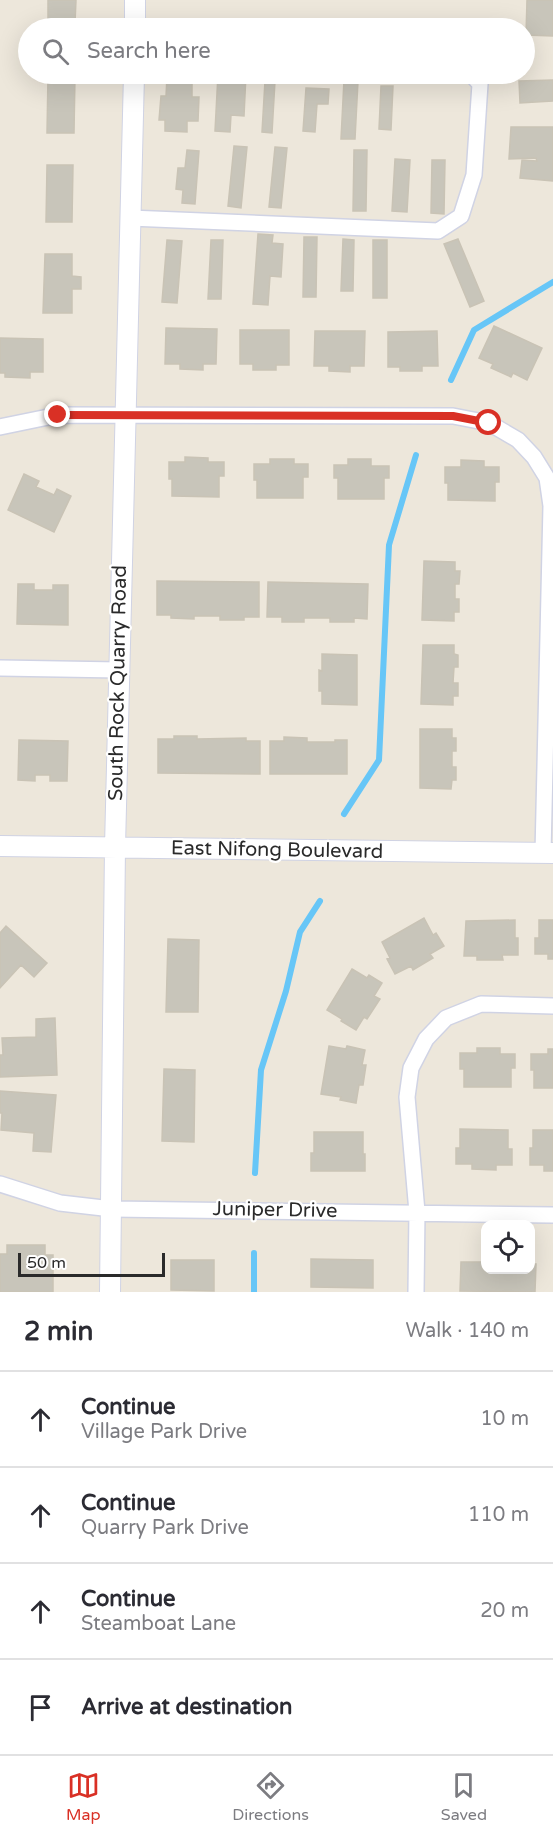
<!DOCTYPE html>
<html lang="en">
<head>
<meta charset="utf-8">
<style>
  body { margin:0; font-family:"Varela Round",sans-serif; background:#f7f7f7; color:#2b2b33 }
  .controls { position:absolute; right:18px; bottom:18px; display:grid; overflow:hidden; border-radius:12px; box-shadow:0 6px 24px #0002 }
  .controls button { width:54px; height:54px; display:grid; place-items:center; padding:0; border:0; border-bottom:2px solid #e1e1e2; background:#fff; color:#2b2b33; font:30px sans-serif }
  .scale { position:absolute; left:18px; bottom:15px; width:147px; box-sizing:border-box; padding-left:6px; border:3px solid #2a2a2a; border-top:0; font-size:16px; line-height:21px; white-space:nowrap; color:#2a2a2a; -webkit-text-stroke:4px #fff; paint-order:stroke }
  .stop { position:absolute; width:18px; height:18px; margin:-14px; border:4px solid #d93025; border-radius:50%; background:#fff }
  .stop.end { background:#d93025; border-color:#fff; box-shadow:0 2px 6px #0008 }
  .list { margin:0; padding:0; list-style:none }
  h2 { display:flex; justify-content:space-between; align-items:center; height:78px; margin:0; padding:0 24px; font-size:26px }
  h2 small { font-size:20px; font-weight:400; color:#7c7c81 }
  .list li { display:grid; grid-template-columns:39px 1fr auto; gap:18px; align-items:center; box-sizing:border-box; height:96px; padding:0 24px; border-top:2px solid #e1e1e2 }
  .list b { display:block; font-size:22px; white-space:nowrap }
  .list p { margin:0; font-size:20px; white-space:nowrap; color:#7c7c81 }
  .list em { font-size:20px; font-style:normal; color:#7c7c81 }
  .icon { flex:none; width:33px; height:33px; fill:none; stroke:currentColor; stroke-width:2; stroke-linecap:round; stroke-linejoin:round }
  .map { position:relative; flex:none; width:553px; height:1292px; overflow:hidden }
  .search { position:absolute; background:#fff; box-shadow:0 6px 24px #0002; left:18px; right:18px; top:18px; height:66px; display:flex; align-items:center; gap:15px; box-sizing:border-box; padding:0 21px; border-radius:33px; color:#7c7c81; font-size:22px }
  .sheet { height:462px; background:#fff }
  nav { display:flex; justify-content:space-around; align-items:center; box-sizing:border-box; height:84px; border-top:2px solid #e1e1e2; background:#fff; font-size:16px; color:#7c7c81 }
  nav a { display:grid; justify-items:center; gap:3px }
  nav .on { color:#d93025 }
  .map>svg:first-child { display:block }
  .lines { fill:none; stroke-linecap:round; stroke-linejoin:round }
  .stream { stroke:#67c6f7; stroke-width:6 }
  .building { fill:#c8c5ba; stroke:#c9c3b5; stroke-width:1.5 }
  .minor-casing { stroke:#d0d3e4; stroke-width:18 }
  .tertiary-casing { stroke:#d0d3e4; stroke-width:22 }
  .minor { stroke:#fff; stroke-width:15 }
  .tertiary { stroke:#fff; stroke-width:20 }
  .route { stroke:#d93025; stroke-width:8 }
  .labels { text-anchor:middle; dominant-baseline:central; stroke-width:4.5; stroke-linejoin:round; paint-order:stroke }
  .street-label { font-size:20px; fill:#2a2a2a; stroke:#fff }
</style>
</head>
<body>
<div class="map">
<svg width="553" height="1292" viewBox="0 0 553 1292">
  <rect width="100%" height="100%" fill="#ede7db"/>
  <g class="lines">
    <path class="stream" d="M451,380L474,330L553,282
      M344,814L379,760L389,545L416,455
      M255,1173L261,1070L286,991L300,932L320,901
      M254,1292V1253"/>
  </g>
  <path class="building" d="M48,0H76L75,23H48Z
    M527,0H553V36L526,35Z
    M171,74H192V97H199L198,121H187V132L165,131V120H159L161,96H166L167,77L171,78Z
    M218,74H246L244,116L231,115L230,132L215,131Z
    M48,76H75L74,133H47Z
    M344,80L358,81L355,139H341Z
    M553,80V101L520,103L519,81Z
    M265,81H275L272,133L262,132Z
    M381,86H393L391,130L379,129Z
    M306,88L329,89L328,104H317L315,132L303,131Z
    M511,127H553V181L520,178L522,160L537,161L536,158L509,159Z
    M234,146L247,147L241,208L228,206Z
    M275,147L287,148L281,208L269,207Z
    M187,150L199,151L195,204L182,203L183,190L176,189L178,168H185Z
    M354,150H367L366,211H353Z
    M395,159L410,160L407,212L392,211Z
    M432,160H445L444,214L431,213Z
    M47,165H73L72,222H46Z
    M258,234L273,235L272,243L283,244L281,277L270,276L268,305L253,304Z
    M304,237H317L316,297H303Z
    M343,239L354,240L353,291H341Z
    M458,239L484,301L470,307L444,244Z
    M167,240L182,241L177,303L162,302Z
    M211,240H223L221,299H208Z
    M373,240H387V298H373Z
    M45,254H72V276L81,277V289H72V313H43Z
    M494,326L542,348L527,380L513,373L511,377L491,368L493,364L479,358Z
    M166,328L217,329L216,364H203V370L180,369V364H165Z
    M240,330H289V365H276V370H253V364H240Z
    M315,331H365L364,366H350V372L329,371V366H314Z
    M437,331L438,366H422V371H400V367H388V332Z
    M0,338L43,339V372H30V378L5,377V373H0Z
    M185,457L208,458V462H224V476H219V497L172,496V479H169V462H185Z
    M270,459H294V464H308V477H303V498H257V480H254V464H270Z
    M348,459H371V466H389V478H384V499H338V478H334V465H348Z
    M461,460L484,461V467H499V482H495V501L448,500V483H445V467H461Z
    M24,474L39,481L36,487L54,495L57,489L71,496L54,532L8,510Z
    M424,561L455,562V571H460L459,584H455V599H459V612H454V621L422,620Z
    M157,581L259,582V617H244V620H220V616H194V619L171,618V615H157Z
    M268,582L368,584L367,619L354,618V622H330V618H304V622H282V617H267Z
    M18,584H34V590H53V585H68V625L17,624Z
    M423,645H454V654L458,655V667H454L453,683H458V696H453V705L421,704Z
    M322,654L357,655V705L322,704V691H319V670L322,671Z
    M420,729H452V738H456V751H452V767H456V780H452L451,789L420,788Z
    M174,736H197V739L246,738V741H260V774L158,773V739H174Z
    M284,737L307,738V742H335V740H347V774H270V741H284Z
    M19,740L68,741L67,781H50V775H35V781L18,780Z
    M424,918L433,935L436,933L444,946L430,954L433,958L413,970L411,966L395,974L387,959L390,958L382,942Z
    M515,920V938H518V955H502L503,960H477V956H464L466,921Z
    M539,920H553V959H548V954H535V938H539Z
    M6,926L47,963L34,977L21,965L0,988V933Z
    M168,939L199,940L198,1012H166Z
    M352,969L367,978L369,975L382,983L374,996L380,999L367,1019L364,1017L356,1030L341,1021L342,1019L327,1010Z
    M55,1018L57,1075L0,1077V1055H3L2,1038L36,1037V1019Z
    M329,1046L346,1049L347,1046L365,1050L362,1065H366L363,1085H359L356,1103L340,1100L341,1097L321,1094Z
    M477,1048H500V1054H515V1068H511V1087H464V1069H460V1053H477Z
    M548,1049H553V1088H534V1070H531V1054H548Z
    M164,1069L195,1070L194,1142L162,1141Z
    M0,1091L56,1095L51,1152L33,1151L34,1133L1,1130L2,1113H0Z
    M460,1129L508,1130V1149H512V1165H496V1170L472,1169V1164H456V1148H460Z
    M533,1130H553V1171H544V1165H530V1148H533Z
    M314,1132H363V1154H365V1171H311V1153H314Z
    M7,1245H45V1255H53V1292H0V1254H7Z
    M311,1259L373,1260V1288L311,1287Z
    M171,1260H214V1291L171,1290Z
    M461,1262H486V1270H530V1264H536L535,1292L460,1291Z"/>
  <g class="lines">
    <defs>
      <path id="minor" d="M130,218L438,231L461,216L474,175L480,84L471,74
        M0,427L58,415L453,416L489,423L518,440L534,457L547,478L551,506L543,853
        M0,668L119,670
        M0,1184L60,1203L112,1209L553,1215
        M416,1292L417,1212L407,1097L411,1068L426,1039L446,1018L481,1004L553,1006"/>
      <path id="tertiary" d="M135,28V0
        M0,846L553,853
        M110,1292L115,847L134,74"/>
    </defs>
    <use href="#minor" class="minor-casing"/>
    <use href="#tertiary" class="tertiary-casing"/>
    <use href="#minor" class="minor"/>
    <use href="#tertiary" class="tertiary"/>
  </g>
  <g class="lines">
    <path class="route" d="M58,415L453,416L489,423"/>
  </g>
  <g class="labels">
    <g class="street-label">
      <text transform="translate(118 683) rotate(-89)">South Rock Quarry Road</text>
      <text transform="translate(277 850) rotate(1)">East Nifong Boulevard</text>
      <text transform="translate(275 1210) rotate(1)">Juniper Drive</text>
    </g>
  </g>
</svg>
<div class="controls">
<button><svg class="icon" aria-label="locate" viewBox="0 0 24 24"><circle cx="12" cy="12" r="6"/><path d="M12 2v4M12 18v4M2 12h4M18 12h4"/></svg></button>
</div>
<div class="scale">50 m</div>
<div class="stop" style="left:489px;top:423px"></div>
<div class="stop end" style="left:58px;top:415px"></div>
<div class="search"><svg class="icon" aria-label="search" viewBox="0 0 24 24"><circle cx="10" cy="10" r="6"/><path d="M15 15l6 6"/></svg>Search here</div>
</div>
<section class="sheet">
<h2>2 min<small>Walk · 140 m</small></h2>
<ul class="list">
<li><svg class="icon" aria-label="ahead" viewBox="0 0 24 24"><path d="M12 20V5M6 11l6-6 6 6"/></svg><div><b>Continue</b><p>Village Park Drive</p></div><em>10 m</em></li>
<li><svg class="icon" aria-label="ahead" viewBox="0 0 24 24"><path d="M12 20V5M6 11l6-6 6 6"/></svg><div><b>Continue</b><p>Quarry Park Drive</p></div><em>110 m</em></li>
<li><svg class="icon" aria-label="ahead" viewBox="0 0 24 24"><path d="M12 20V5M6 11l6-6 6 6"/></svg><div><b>Continue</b><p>Steamboat Lane</p></div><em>20 m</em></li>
<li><svg class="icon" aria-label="arrive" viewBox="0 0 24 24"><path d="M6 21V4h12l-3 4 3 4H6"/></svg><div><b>Arrive at destination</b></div></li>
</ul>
</section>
<nav>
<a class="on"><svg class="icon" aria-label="map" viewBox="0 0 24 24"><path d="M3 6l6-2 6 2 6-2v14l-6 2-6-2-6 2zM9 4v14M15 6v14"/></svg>Map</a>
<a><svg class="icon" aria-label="directions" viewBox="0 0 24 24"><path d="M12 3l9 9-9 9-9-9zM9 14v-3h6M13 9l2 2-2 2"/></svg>Directions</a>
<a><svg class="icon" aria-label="saved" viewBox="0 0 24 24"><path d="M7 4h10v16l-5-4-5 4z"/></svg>Saved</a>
</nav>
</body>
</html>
